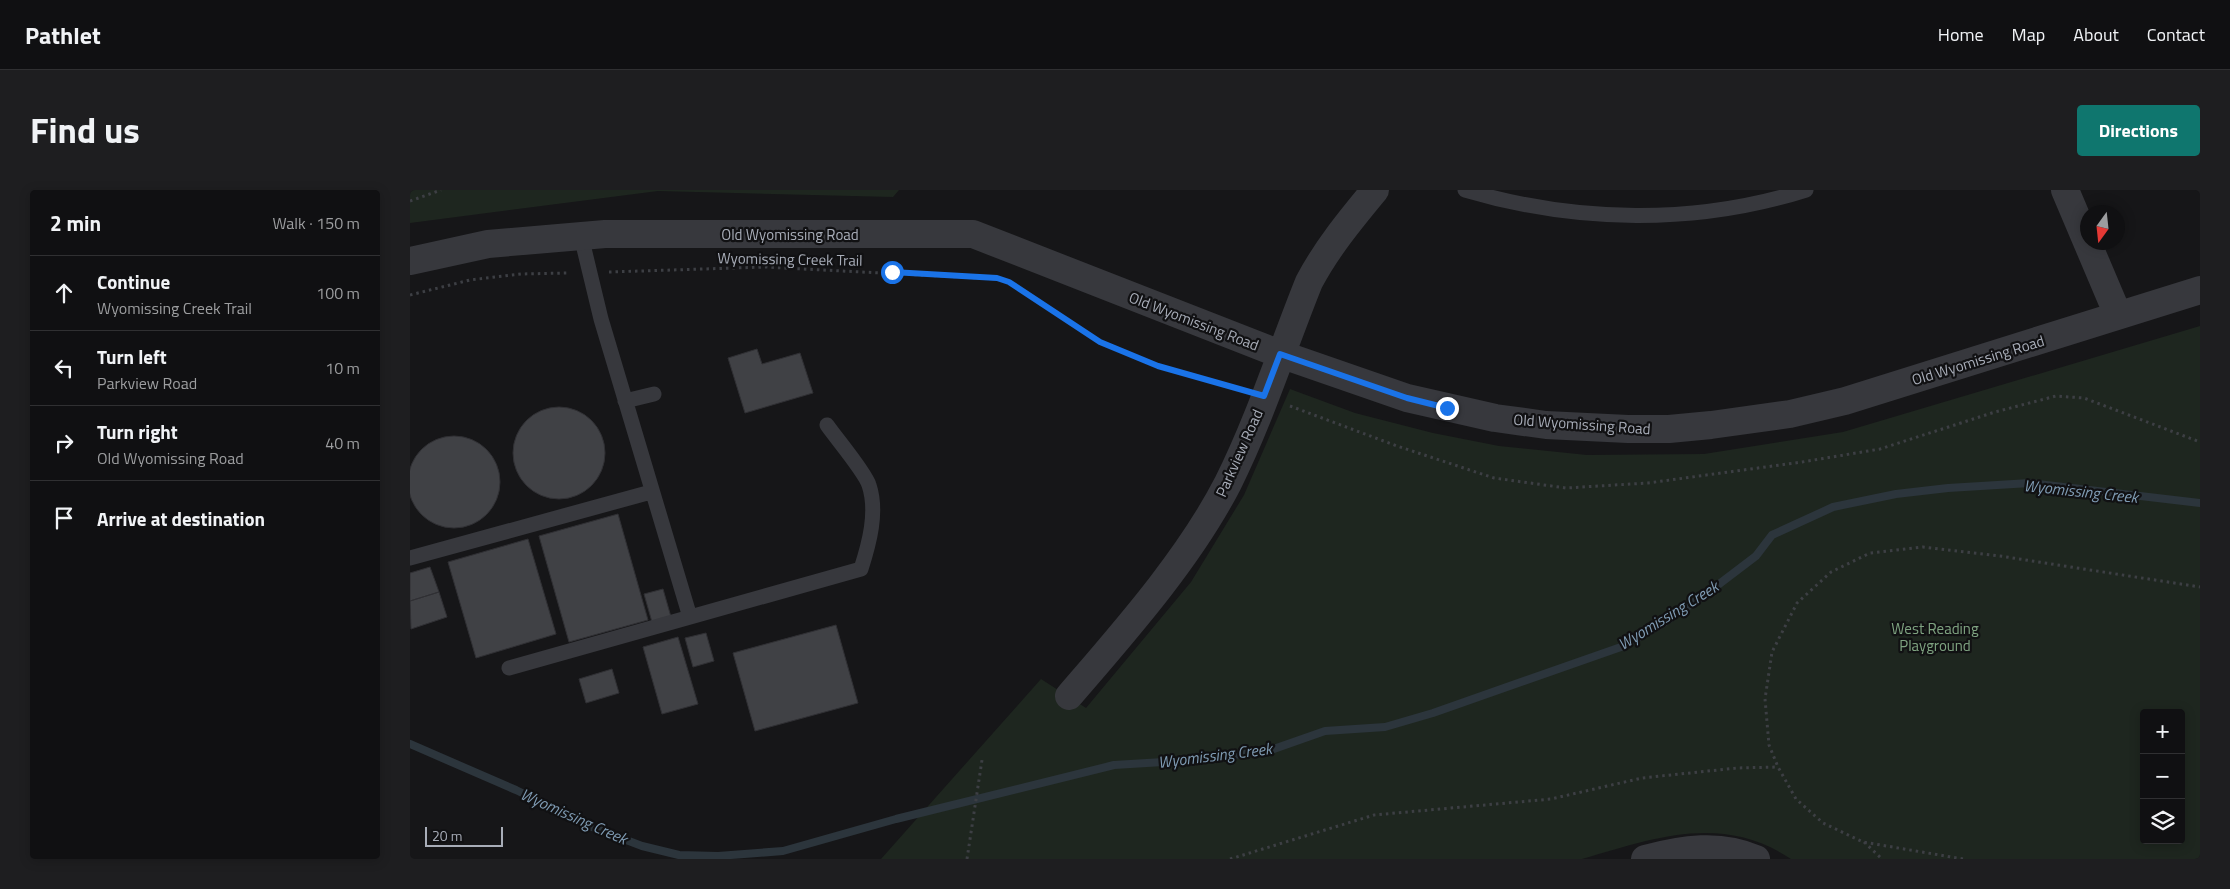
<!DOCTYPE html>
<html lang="en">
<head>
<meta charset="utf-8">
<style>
  body { margin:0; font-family:"Titillium Web",sans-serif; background:#1e1e20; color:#f1f3f6 }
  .controls { position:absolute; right:15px; bottom:15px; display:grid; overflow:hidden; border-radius:5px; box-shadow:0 2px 12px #0003 }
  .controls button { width:45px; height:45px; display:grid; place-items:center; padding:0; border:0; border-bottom:1px solid #303032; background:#101012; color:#f1f3f6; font:25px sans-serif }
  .compass { position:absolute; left:1670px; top:15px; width:45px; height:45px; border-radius:50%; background:#101012; box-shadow:0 2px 12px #0003; rotate:195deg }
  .scale { position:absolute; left:15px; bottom:12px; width:78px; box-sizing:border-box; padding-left:5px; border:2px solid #a8adb8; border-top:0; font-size:14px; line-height:18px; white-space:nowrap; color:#a8adb8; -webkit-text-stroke:4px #111113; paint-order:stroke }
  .stop { position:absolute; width:15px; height:15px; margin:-11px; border:4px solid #1a73e8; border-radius:50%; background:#fff }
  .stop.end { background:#1a73e8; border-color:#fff; box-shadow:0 1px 5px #0008 }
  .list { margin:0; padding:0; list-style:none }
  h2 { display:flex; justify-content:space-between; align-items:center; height:65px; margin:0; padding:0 20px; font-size:21px }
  h2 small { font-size:16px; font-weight:400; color:#9c9d9f }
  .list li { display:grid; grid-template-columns:32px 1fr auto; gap:15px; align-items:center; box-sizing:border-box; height:75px; padding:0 20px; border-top:1px solid #303032 }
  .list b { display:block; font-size:19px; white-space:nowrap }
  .list p { margin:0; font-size:16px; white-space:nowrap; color:#9c9d9f }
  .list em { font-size:16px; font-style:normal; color:#9c9d9f }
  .icon { flex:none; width:28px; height:28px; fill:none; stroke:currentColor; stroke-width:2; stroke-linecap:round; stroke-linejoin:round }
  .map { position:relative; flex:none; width:1790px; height:669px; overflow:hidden; border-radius:5px }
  header { display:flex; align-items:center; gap:30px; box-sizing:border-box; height:70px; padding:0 25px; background:#101012; border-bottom:1px solid #303032 }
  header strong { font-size:24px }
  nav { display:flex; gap:28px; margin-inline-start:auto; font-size:18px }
  .intro { display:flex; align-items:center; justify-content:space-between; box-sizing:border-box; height:120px; padding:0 30px }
  h1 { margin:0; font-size:35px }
  .button { padding:12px 22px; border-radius:5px; background:#0f766e; color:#fff; font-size:18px; font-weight:700 }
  main { display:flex; gap:30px; padding:0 30px }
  aside { flex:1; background:#101012; border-radius:5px; box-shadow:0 2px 12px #0003 }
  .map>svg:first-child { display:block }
  .green { fill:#1e261f; fill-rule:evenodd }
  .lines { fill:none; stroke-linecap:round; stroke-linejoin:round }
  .stream { stroke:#2c353c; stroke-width:8 }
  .building { fill:#404145; stroke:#303034 }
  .path { stroke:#3d3f44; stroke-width:3; stroke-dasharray:2.5 4; stroke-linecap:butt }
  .service { stroke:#37383d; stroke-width:15 }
  .minor { stroke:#37383d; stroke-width:28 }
  .route { stroke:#1a73e8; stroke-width:6 }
  .labels { text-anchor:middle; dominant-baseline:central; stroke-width:4.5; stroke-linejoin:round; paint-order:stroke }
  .street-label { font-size:15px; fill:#a8adb8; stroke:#111113 }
  .park-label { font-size:15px; fill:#7fa381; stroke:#111113 }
  .water-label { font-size:16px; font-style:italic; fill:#7f9bb3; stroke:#111113 }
</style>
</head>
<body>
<header>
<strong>Pathlet</strong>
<nav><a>Home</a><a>Map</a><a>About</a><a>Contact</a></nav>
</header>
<div class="intro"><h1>Find us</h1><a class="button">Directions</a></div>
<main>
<aside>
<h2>2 min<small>Walk · 150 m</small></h2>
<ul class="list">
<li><svg class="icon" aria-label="ahead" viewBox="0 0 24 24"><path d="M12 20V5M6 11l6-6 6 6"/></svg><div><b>Continue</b><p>Wyomissing Creek Trail</p></div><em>100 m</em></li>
<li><svg class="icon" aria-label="left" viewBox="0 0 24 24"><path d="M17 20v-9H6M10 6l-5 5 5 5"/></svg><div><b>Turn left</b><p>Parkview Road</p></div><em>10 m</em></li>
<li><svg class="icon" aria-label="right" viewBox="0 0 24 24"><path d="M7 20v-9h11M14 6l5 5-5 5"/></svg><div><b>Turn right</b><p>Old Wyomissing Road</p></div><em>40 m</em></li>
<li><svg class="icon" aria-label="arrive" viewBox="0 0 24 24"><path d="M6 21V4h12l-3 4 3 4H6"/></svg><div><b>Arrive at destination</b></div></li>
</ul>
</aside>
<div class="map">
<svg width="1790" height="669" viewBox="0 0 1790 669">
  <rect width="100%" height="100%" fill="#161618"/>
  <path class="green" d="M0,0H489L483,7L248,1L0,33Z
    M1790,136V669H1381C1312,623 1245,648 1172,669H471L631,489L676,518L781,392L834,305L880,199L945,223L1023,243L1089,256L1177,265L1294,264L1433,242ZM1734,523H1771V650H1734Z"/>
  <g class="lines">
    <path class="stream" d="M0,554L106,600L182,637L232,656L269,665L308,666L373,661L486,629L704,575L786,570L861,560L915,541L975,537L1023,523L1211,457L1252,434L1296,404L1346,366L1362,345L1423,317L1486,304L1538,298L1620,293L1790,313"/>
  </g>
  <path class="building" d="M347,159L352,174L390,163L403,203L335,223L318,168Z
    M103 263a46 46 0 1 1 92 0a46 46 0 1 1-92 0Z
    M-2 292a46 46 0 1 1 92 0a46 46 0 1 1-92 0Z
    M208,324L238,430L159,452L129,346Z
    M118,349L146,444L66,468L38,372Z
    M20,377L29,402L0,411V383Z
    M253,399L261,427L242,432L234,404Z
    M29,402L37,427L1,439L0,411Z
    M426,435L448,513L345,541L323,463Z
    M296,443L304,471L283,477L275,448Z
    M268,447L288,514L252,524L233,457Z
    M202,479L209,503L176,513L169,489Z"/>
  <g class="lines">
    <path class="path" d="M0,11L31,0
      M199,82L355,77L587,89L599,92L690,152L748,176L829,200
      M0,105L60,90L111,84L158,83
      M880,216L987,256L1084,288L1156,298L1238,293L1392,272L1470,259L1585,222L1646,206L1674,208L1790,252
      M1454,652L1472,669
      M557,669L572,570
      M820,669L964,625L1141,609L1232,588L1327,578L1368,577
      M1553,669L1453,652L1413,633L1386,609L1368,577L1359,555L1355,509L1362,462L1387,413L1421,382L1460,363L1513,357L1590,366L1790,397"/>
    <path class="service" d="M1055,0C1166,33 1286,35 1396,0
      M171,46L191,129L280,427
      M215,211L244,204
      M0,368L241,302
      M99,478L451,379C459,354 468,322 459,295C455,282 426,248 417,235"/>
    <path class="minor" d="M1655,0L1708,125
      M0,71L78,54L195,44H563L870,164L997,208L1085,228L1136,235L1218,239H1259L1301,235L1380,224L1435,211L1790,100
      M659,506C714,442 779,369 818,293C850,229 872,159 899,92C917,58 941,29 965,0
      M1235,669C1272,659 1310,653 1346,669"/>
  </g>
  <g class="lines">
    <path class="route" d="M482,82L587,88L599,92L690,152L748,176L854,206L870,164L997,208L1037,218"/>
  </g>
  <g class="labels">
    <g class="street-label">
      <text x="380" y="44">Old Wyomissing Road</text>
      <text transform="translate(380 69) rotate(1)">Wyomissing Creek Trail</text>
      <text transform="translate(784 131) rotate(21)">Old Wyomissing Road</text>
      <text transform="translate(1568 170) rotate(-17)">Old Wyomissing Road</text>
      <text transform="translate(1172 234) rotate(4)">Old Wyomissing Road</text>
      <text transform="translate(829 263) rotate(-66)">Parkview Road</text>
    </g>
    <g class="park-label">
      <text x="1525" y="438">West Reading<tspan x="1525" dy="17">Playground</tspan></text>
    </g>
    <g class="water-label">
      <text transform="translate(1671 301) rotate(6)">Wyomissing Creek</text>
      <text transform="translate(1258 425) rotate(-32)">Wyomissing Creek</text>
      <text transform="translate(805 565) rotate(-7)">Wyomissing Creek</text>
      <text transform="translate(164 626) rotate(24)">Wyomissing Creek</text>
    </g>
  </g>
</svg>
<div class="controls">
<button>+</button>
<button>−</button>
<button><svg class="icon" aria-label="layers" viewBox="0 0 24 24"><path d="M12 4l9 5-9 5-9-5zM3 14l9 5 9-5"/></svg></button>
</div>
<svg class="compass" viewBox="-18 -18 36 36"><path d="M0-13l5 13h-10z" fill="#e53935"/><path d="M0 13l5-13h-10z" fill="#9c9d9f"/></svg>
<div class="scale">20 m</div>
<div class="stop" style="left:482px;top:82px"></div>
<div class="stop end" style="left:1037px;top:218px"></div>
</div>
</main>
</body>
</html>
